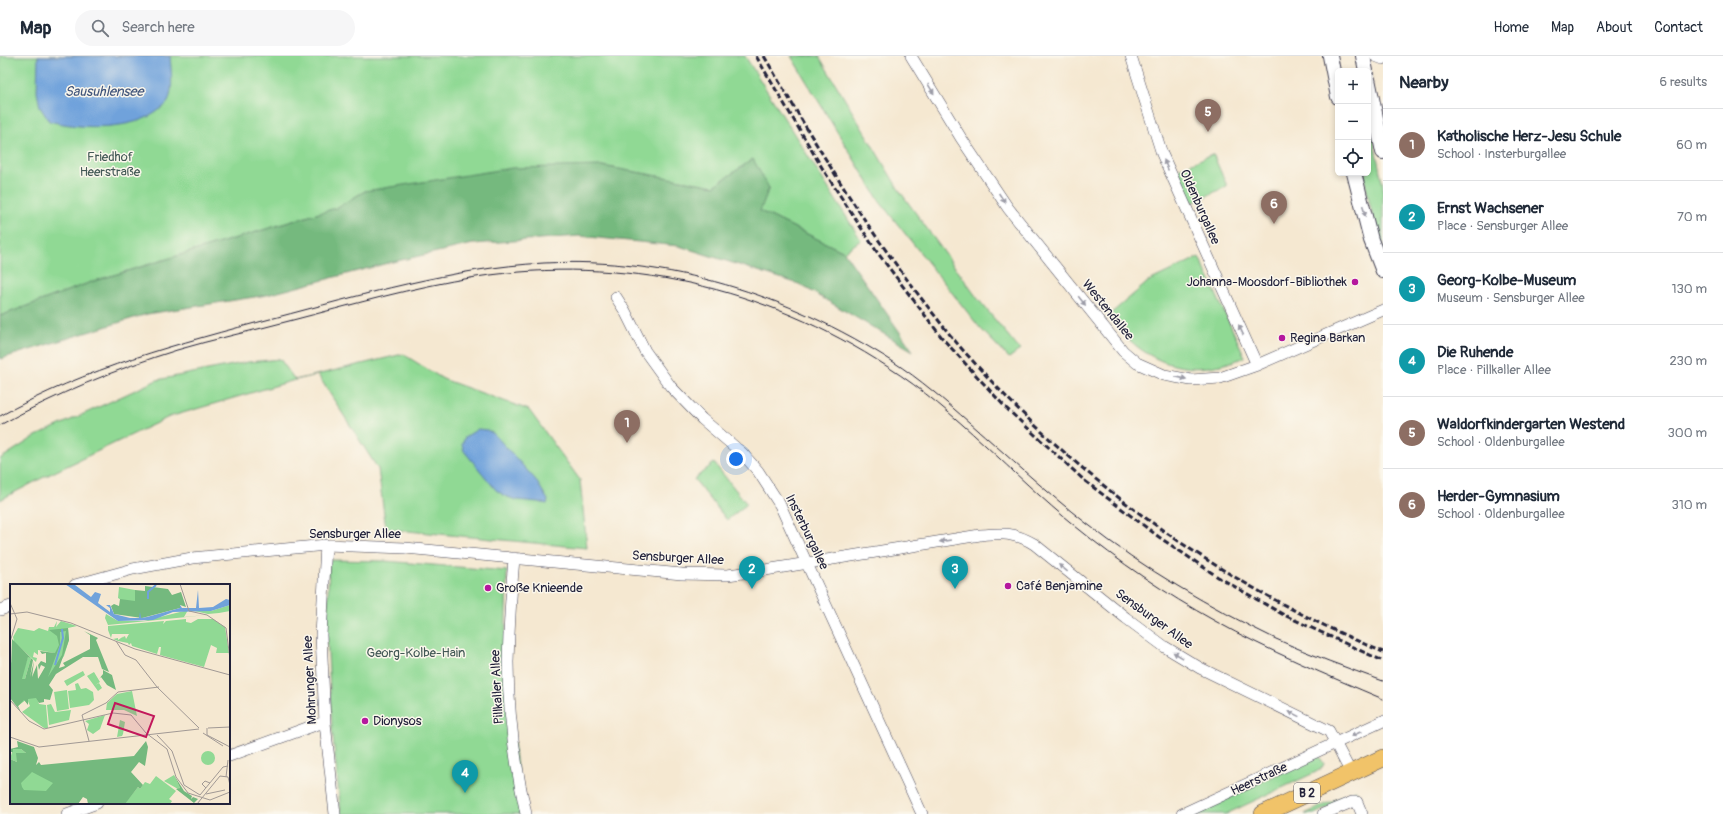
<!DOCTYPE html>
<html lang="en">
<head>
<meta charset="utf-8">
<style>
  body { margin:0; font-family:Pangolin,sans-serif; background:#f6f6f7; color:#1f2937 }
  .controls { position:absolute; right:12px; top:12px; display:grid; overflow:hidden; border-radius:6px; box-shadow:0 2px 6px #0003 }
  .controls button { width:36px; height:36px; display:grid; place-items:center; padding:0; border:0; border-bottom:1px solid #e0e1e3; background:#fff; color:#1f2937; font:20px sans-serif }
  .you { position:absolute; left:736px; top:403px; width:14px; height:14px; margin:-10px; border:3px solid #fff; border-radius:50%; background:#1a73e8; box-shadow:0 0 0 6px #1a73e833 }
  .badge { display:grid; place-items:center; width:26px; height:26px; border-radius:50%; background:#7c3aed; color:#fff; font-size:13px; font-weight:700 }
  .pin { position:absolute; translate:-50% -33px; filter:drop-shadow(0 1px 2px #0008) }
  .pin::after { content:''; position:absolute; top:21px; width:14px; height:12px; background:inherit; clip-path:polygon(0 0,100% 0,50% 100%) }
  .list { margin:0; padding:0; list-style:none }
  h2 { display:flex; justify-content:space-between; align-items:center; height:52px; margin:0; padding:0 16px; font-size:17px }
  h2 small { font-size:13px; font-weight:400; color:#747a83 }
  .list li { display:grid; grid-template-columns:26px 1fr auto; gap:12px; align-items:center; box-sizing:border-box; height:72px; padding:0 16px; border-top:1px solid #e0e1e3 }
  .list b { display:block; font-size:15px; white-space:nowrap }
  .list p { margin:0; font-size:13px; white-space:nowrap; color:#747a83 }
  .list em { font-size:13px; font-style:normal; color:#747a83 }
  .icon { flex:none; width:22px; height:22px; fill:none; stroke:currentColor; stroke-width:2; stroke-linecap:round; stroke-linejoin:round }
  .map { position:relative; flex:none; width:1383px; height:758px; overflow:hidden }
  header { display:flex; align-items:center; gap:24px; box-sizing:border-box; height:56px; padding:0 20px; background:#fff; border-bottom:1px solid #e0e1e3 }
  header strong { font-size:19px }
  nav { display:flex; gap:22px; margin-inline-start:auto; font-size:14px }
  .search { width:280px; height:36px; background:#f6f6f7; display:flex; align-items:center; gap:10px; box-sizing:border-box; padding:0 14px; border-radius:22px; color:#747a83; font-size:15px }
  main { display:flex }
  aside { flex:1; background:#fff }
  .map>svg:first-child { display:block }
  .green { fill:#90d994; stroke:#597e68 }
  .forest { fill:#74b97e; stroke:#4b6e5c }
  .water { fill:#70a2db; stroke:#49628b }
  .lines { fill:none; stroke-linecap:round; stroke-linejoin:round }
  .minor-casing { stroke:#424052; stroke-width:12 }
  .tertiary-casing { stroke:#424052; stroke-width:16 }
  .primary-casing { stroke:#424052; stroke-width:18 }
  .minor { stroke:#fff; stroke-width:11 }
  .tertiary { stroke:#fff; stroke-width:14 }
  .primary { stroke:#f1c369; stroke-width:17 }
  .tram { stroke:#22223b; stroke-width:1 }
  .rail { stroke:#22223b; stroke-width:3; stroke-dasharray:6 3; stroke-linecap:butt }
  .oneway { fill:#9c9ca7 }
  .poi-dot { fill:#b5179e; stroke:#fbf7ec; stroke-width:1.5 }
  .labels { text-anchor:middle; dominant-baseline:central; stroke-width:3; stroke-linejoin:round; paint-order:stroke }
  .shield { fill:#fbf7ec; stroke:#636270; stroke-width:1 }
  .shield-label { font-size:12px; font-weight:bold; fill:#22223b }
  .park-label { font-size:13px; fill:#435956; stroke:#fbf7ec }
  .street-label { font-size:13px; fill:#22223b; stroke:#fbf7ec }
  .poi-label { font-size:13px; fill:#22223b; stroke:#fbf7ec; text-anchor:start }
  .water-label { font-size:14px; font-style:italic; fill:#41557b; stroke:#fbf7ec }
  .inset-river { fill:none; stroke:#70a2db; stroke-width:2 }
  .inset-road { fill:none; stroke:#a19995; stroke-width:1 }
  .view { fill:#c2185b; fill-opacity:0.15; stroke:#c2185b; stroke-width:2 }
  .inset-edge { fill:none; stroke:#22223b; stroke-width:2 }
</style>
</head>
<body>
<header>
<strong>Map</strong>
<div class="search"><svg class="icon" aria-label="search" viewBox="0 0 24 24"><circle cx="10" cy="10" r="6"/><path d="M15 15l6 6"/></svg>Search here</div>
<nav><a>Home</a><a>Map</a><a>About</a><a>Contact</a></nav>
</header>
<main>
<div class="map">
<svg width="1383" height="758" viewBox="0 0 1383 758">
  <rect width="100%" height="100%" fill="#fbf7ec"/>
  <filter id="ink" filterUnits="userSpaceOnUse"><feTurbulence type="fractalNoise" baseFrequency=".025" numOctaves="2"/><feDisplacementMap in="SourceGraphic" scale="8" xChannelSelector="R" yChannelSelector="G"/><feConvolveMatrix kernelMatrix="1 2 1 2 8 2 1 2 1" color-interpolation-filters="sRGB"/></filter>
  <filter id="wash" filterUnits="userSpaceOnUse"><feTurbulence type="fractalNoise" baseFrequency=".012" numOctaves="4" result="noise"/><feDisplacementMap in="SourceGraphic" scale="16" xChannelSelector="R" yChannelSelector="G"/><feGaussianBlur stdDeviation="0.9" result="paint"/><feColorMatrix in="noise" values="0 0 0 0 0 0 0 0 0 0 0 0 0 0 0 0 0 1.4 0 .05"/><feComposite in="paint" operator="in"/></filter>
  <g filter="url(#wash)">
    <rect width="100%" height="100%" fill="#f5e8d1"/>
    <path class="green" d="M0,0H745L861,184L844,196L760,155L753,103L714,130L602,110L365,135L336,152L94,225L0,260Z
      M791,0H819L899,134L978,243L1020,294L1009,302L980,272L880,146Z
      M1368,56L1383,131V201L1378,185L1363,117H1368Z
      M1213,98L1227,130L1192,147L1178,113Z
      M1199,201L1245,301C1206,317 1170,317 1135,289C1125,281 1117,269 1109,259L1149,225Z
      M403,298L443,323L529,354L580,424L587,492L386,473L378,413L318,319L295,324L169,361L46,420L0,444V403L36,380L157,324L248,306L280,303L295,324Z
      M714,407L747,448L727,464L694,423Z
      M329,504L385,505L507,515L505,603L522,758H341L332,672L327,579Z
      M1317,700L1321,703L1324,708L1321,713L1316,716L1226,758H1192Z
      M1356,734L1359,742L1344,744L1314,758H1305Z"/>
    <path class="forest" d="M753,103L769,132L760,155L844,196L913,295L799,228L679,190L579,180L473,188L388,207L267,239L147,258L0,303V260L94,225L336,152L365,135L512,112L602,110L714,130Z"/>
    <path class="water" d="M38,0H170C171,15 174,31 168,46C166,49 162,52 159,54C134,75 79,73 49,65L40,51L37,36Z
      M478,373L487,374L494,378L535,423L548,444L547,448L538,446L516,444L505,440L496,434L464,395L462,389L465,381Z"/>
  </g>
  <g filter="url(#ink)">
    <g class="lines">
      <defs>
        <path id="minor" d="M911,0L961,82L1008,152L1123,295L1137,307L1164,319L1191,324L1220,322L1257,309L1383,254
          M1131,0L1162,98L1257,309
          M1375,0L1383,3
          M616,241L625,255L645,295L671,331L702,363L742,397L758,415L780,449L922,758
          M326,489L321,579L325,667L335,758
          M514,502C511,537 509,571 508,606C508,657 515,708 526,758
          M75,529L133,513L192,502L326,489L405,492L682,518L727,519L759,515L980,479C1002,477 1014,476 1034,488L1126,562L1165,591L1200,612L1329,675L1351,717
          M0,554L11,550
          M229,700L318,668L325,667
          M67,758L97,747
          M1182,758L1383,665
          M1323,758L1352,746H1357L1362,758"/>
        <path id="tertiary" d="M1330,0L1338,41
          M1363,0L1366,15
          M1368,23L1383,96
          M1354,117L1371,184L1383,215"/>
        <path id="primary" d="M1263,758L1383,702"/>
      </defs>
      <use href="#minor" class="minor-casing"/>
      <use href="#tertiary" class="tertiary-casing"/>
      <use href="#primary" class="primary-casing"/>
      <use href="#minor" class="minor"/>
      <use href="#tertiary" class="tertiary"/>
      <use href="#primary" class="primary"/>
      <path class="tram" d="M0,360C86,312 179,287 274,262C362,239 452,212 544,207C669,201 787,238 892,305C920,323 945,345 970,367C1009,401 1046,436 1086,467C1144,513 1210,551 1276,583C1311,599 1347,612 1383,625
        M0,369C56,338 116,313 177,294C214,283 252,275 289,265C351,249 413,231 476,221C623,199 764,230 888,311C957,355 1012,419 1075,470C1119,506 1166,538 1215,565C1269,595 1326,619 1383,643"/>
      <path class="rail" d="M756,0L824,115L877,196L943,283L1006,352L1085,425L1159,481L1218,521L1284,559L1383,605
        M764,0C786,37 807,74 830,110C865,167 905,223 947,275C958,289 970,302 982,315C1093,437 1231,532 1383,596"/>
    </g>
    <defs><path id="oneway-solid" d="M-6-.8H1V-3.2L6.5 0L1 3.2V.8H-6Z"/></defs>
    <g class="oneway">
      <use href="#oneway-solid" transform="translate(931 33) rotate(58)"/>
      <use href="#oneway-solid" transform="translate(1166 109) rotate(-113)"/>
      <use href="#oneway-solid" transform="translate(1002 142) rotate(56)"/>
      <use href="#oneway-solid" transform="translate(1364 155) rotate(77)"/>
      <use href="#oneway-solid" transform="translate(1082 245) rotate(51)"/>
      <use href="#oneway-solid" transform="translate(1241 274) rotate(-115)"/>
      <use href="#oneway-solid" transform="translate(1181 322) rotate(12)"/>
      <use href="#oneway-solid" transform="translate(945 485) rotate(171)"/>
      <use href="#oneway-solid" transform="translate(1063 512) rotate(-141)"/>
      <use href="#oneway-solid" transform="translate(1178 599) rotate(-149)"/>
      <use href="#oneway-solid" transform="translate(1294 658) rotate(-154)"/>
      <use href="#oneway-solid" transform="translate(1356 678) rotate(155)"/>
    </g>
  </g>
  <g class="poi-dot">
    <circle cx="1355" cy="226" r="4"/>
    <circle cx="1282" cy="282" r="4"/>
    <circle cx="1008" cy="530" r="4"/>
    <circle cx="488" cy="532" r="4"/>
    <circle cx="365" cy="665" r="4"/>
  </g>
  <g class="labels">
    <rect class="shield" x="1294" y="727" width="26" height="20" rx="3"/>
    <g class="shield-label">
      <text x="1307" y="737">B 2</text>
    </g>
    <g class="park-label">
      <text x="110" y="101">Friedhof<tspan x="110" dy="15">Heerstraße</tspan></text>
      <text x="416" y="597">Georg-Kolbe-Hain</text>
    </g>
    <g class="street-label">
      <text transform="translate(1200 151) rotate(66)">Oldenburgallee</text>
      <text transform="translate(1108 254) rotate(51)">Westendallee</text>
      <text transform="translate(807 476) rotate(64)">Insterburgallee</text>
      <text x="355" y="478">Sensburger Allee</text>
      <text transform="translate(678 502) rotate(3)">Sensburger Allee</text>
      <text transform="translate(1154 563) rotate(36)">Sensburger Allee</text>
      <text transform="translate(310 624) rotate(-93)">Mohrunger Allee</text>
      <text transform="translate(497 631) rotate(-93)">Pillkaller Allee</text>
      <text transform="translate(1259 723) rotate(-25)">Heerstraße</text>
    </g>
    <g class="poi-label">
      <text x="1347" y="226" text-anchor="end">Johanna-Moosdorf-Bibliothek</text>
      <text x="1290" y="282">Regina Barkan</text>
      <text x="1016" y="530">Café Benjamine</text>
      <text x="496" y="532">Große Knieende</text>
      <text x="373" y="665">Dionysos</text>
    </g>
    <g class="water-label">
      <text x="104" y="35">Sausuhlensee</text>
    </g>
  </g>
  <g transform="translate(10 528)">
    <rect width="220" height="220" fill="#f5e8d1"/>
    <path d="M109,3L125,6V17H113L108,14ZM220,21V27L209,29L198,30L180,26L201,27ZM178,26L174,33L196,31L98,41L95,34L96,30L108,37H134ZM176,35V38L181,39L188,35H203L215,43L219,69H206L207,64L201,61L194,83L150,71L151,63H149L147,70L122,62L121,59L119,61L118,59L108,57L103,55L108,54V56L114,52L112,54L115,52L116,55L119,50H102L101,54L98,46V42L154,37L153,40L156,37ZM47,37L46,43L51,37L67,42L58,44L59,56L54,72L37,97L24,105L29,120L36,121L38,144H34L12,128L20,122L17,115L8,122L0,79L12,75L11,94L18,72L21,74L15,95H11V97L20,94L32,95L44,69L28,66V71L24,68L23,73L27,74L26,78L4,58L3,53L8,44L24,47L29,44L38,47L39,43H44ZM73,87L75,91L57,102L54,97ZM84,88L90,98L85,101L89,99L92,104L88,107L77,92ZM68,99L71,105L76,104L83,108L84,116L79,121L60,124L58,107L66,106L65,100ZM57,106L59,125L47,127L44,108ZM122,107L127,132L114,126H96L97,119L107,110ZM41,120L45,128L61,126L59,136L39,141L37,121ZM95,131L90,145L83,150L77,146L79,140L75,137ZM110,136L115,138L113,150L112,152L107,153ZM3,165H11L16,169L7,171V178L0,175ZM191 174a7 7 0 1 1 14 0a7 7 0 1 1-14 0ZM27,182L44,190L46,220L0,202L4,203ZM164,191L170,204L168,205L154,197ZM146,192L166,207L159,215L162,217L160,220L115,219L128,203L130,205L135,198L140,200Z" fill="#90d994"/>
    <path d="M135,2L158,5L162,11L171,8L176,23L170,21V24L132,34L104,30L101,22L104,20L109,22L110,15L125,17V6L135,7ZM58,44L59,56L49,84L55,82L53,79L80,65V51L74,47L88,54L86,56L99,88L92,85L88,73H73L46,90L39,101L43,106L40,116L34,115V118L29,119L26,114L18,115V121L14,116L8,122L11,128L0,114L2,55L23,76L20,93L24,77L22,93L27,81L28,95L35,83L31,81L29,86L28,81L31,77L36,79V69L32,70L30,67L45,69L49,61L47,52L39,46ZM56,47L52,71L38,93L50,61V48ZM18,73L21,74L15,95H12ZM93,86L102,91L106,106L97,101L91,93L89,95L93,90ZM7,157L24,163L28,174L26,181L29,178L31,181L124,172L136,157L138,163L135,182L129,178L121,188L133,201L130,205L128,203L115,220H78L77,215L73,213L68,220H0V175L7,178L6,169H16L11,165H3V168H0V165L8,163ZM22,188L43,199L36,207L14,206L12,203L11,199ZM164,191L174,207L182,212L181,215L183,213L188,215L184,219L166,205L170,204Z" fill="#74b97e" fill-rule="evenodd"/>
    <path d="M55,0L65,1L81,13L85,8L91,10L88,19L100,28V24L96,21H100L104,30L120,34H129L130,28L131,34L137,33L170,24V21L172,24H186L188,6L189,24L203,23L216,15L220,16V21L201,27L163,28L143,36L108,37Z" fill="#70a2db"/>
    <path class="inset-river" d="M138,15V8L146,1M45,81L53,54L52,45"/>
    <path class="inset-road" d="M170,0L179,27L197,31L216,44L220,75M0,19L7,35L0,58M0,30L17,28L61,39L125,65L220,91M106,57L115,71L126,76L147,103L189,144M0,116L19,137L34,145L103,129L121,131L136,149L157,165L166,193L178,209L200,216L220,208M197,144V151L220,163M198,144L220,143M193,149L213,162M147,151L162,167L174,201L190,211L213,183L218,182M0,153L29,163L189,145M79,157L72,131L96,119L108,108L149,103M216,193L218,176M196,204L192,200L195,197L200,199M196,210L215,206M187,220L210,192L218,193L220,201"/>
    <path class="view" d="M105,119L144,132L136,153L98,140Z"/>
    <rect width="220" height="220" class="inset-edge"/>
  </g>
</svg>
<div class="controls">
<button>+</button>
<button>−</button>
<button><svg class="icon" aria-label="locate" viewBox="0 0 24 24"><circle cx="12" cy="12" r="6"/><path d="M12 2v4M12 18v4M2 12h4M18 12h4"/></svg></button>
</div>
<div class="you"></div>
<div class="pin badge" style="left:627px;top:387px;background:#8d6e63">1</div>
<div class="pin badge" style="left:752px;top:533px;background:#0f9aa8">2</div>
<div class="pin badge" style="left:955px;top:533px;background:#0f9aa8">3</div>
<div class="pin badge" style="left:465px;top:737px;background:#0f9aa8">4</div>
<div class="pin badge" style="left:1208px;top:76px;background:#8d6e63">5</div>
<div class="pin badge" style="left:1274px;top:168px;background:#8d6e63">6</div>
</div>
<aside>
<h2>Nearby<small>6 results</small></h2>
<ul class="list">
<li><span class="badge" style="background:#8d6e63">1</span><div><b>Katholische Herz-Jesu Schule</b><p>School · Insterburgallee</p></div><em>60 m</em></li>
<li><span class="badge" style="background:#0f9aa8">2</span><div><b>Ernst Wachsener</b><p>Place · Sensburger Allee</p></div><em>70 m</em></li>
<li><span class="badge" style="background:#0f9aa8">3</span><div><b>Georg-Kolbe-Museum</b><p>Museum · Sensburger Allee</p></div><em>130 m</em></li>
<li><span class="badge" style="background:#0f9aa8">4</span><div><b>Die Ruhende</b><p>Place · Pillkaller Allee</p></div><em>230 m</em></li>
<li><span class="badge" style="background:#8d6e63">5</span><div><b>Waldorfkindergarten Westend</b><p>School · Oldenburgallee</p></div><em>300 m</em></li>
<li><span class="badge" style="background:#8d6e63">6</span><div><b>Herder-Gymnasium</b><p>School · Oldenburgallee</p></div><em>310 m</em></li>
</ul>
</aside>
</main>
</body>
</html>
